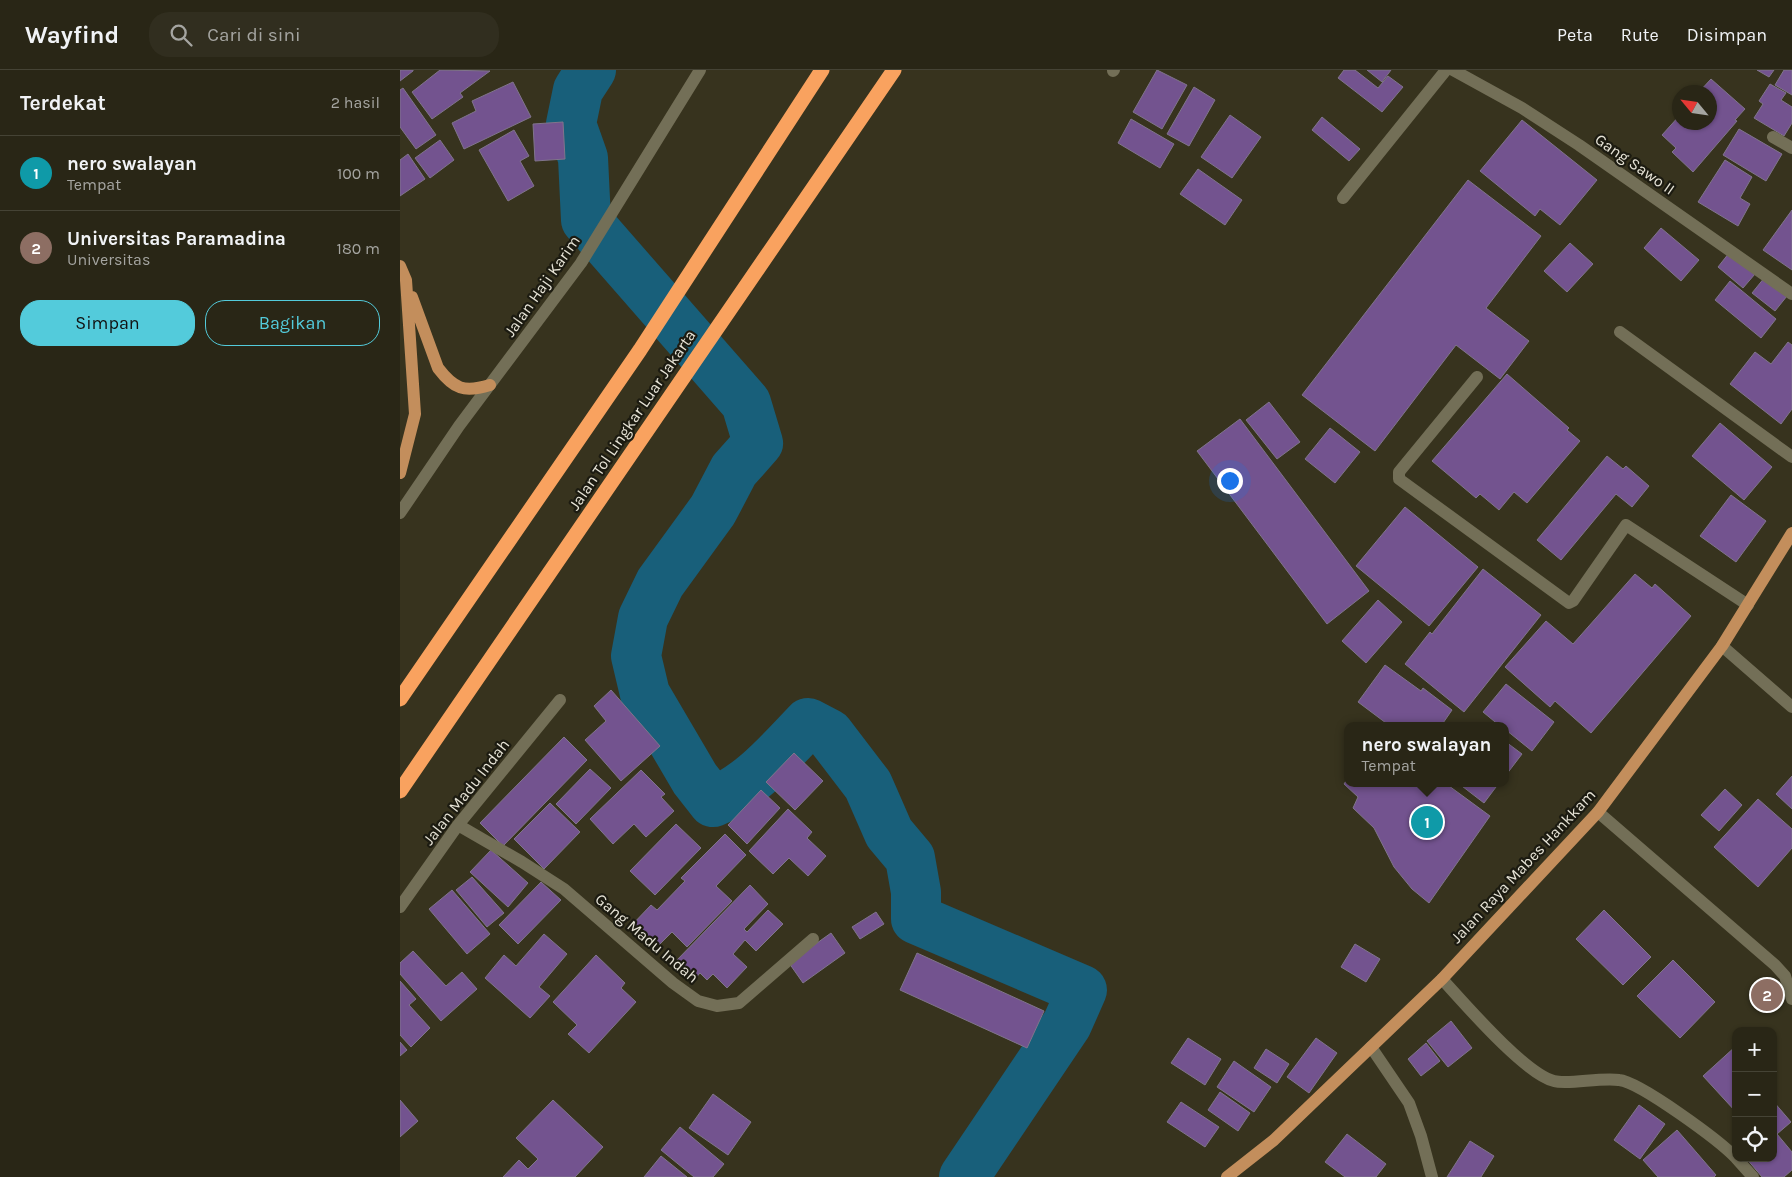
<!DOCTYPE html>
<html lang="id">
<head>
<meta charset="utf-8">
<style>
  body { margin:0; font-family:Karla,sans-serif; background:#312e1f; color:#f1f3f6 }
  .controls { position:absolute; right:15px; bottom:15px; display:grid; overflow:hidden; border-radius:10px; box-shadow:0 1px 4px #0004 }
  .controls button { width:45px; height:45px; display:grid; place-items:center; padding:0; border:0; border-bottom:1px solid #454335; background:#292616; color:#f1f3f6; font:25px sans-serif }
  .compass { position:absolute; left:1272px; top:15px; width:45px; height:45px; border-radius:50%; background:#292616; box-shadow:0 1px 4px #0004; rotate:299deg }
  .you { position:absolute; left:829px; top:410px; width:18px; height:18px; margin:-12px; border:4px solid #fff; border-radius:50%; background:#1a73e8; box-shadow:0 0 0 8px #1a73e833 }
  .badge { display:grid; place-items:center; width:32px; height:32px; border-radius:50%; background:#53cbdb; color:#fff; font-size:16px; font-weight:700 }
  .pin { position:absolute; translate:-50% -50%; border:2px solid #fff; box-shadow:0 1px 5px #0006 }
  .popup { position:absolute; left:944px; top:652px; width:165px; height:65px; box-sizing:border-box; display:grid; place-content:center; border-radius:10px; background:#292616; filter:drop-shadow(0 1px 4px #0005); font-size:16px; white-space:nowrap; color:#a5a5a1 }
  .popup b { font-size:19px; color:#f1f3f6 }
  .popup::after { content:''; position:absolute; left:50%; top:100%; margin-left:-10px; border:10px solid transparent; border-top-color:#292616 }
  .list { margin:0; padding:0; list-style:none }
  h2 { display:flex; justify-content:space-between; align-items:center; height:65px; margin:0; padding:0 20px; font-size:21px }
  h2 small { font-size:16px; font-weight:400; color:#a5a5a1 }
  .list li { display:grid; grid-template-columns:32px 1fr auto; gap:15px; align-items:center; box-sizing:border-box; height:75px; padding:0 20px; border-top:1px solid #454335 }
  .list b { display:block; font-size:19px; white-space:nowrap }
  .list p { margin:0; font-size:16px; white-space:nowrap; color:#a5a5a1 }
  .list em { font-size:16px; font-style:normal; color:#a5a5a1 }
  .actions { display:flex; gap:10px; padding:15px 20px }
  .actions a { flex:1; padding:11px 0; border:1px solid #53cbdb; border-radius:20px; text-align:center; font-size:18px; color:#53cbdb }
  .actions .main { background:#53cbdb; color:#111 }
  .icon { flex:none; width:28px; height:28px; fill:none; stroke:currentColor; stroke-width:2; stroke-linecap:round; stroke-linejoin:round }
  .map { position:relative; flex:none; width:1392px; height:1107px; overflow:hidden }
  header { display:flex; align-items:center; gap:30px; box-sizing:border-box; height:70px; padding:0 25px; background:#292616; border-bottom:1px solid #454335 }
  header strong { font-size:24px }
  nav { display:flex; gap:28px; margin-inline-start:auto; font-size:18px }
  .search { width:350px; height:45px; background:#312e1f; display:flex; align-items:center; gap:12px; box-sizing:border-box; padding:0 18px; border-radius:20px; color:#a5a5a1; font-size:19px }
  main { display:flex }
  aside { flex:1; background:#292616 }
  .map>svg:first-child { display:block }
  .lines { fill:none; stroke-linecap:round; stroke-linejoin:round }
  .river { stroke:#185f7a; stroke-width:50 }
  .building { fill:#73538f; stroke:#80758b }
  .minor { stroke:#736f57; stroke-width:12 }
  .major { stroke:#c38e5c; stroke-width:12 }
  .highway { stroke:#f9a25f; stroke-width:15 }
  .labels { text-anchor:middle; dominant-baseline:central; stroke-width:4.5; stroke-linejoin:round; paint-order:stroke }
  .street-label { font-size:16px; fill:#e6e3d6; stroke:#1c1b11 }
</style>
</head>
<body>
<header>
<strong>Wayfind</strong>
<div class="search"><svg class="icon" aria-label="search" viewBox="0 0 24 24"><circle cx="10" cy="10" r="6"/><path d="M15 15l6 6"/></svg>Cari di sini</div>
<nav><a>Peta</a><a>Rute</a><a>Disimpan</a></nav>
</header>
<main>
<aside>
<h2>Terdekat<small>2 hasil</small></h2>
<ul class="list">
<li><span class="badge" style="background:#0f9aa8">1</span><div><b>nero swalayan</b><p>Tempat</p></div><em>100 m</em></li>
<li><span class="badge" style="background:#8d6e63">2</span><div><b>Universitas Paramadina</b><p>Universitas</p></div><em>180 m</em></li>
</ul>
<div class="actions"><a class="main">Simpan</a><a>Bagikan</a></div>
</aside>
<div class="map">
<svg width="1392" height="1107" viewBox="0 0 1392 1107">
  <rect width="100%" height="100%" fill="#37331e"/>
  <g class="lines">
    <path class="river" d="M191,0L178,20L171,54L183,88L186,150L346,333L358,373L334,400L313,440L260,513L243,548L236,586L245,624L295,709L313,732C352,716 380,682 408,653L429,664L468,715L489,763L510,788L516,822V849L682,920L667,954L564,1107"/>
  </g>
  <path class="building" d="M0,0H13V1L0,11Z
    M40,0L90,1L60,23L63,27L32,49L12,22Z
    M757,0L787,15L762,59L733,42Z
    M944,0H955L978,18L988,6L1003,17L982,42L938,8Z
    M967,0H991L982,12Z
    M1357,0H1374L1369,7Z
    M1384,0H1392V25L1375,15Z
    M1311,9L1345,39L1335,50L1337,51L1293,102L1272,82L1276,78L1262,65L1280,45V52H1310V22H1299Z
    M113,12L131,47L64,79L52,53L76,41L72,31Z
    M1370,14L1386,23L1381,30L1392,37V53L1384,66L1354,48L1363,34L1359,31Z
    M794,17L815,30L789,76L767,64Z
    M3,18L36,65L16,79L0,57V20Z
    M830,45L861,67L832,108L801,87Z
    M922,47L960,79L949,91L912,60Z
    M731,49L774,74L760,98L718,73Z
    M1122,50L1197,110L1160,155L1140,139L1135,146L1080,101Z
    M163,52L165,89L135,91L133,54Z
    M1339,59L1382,84L1366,111L1323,85Z
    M114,60L129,86L120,91L134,116L108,131L79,80Z
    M40,70L54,90L30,108L15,88Z
    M8,84L25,109L0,126V90Z
    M1325,90L1352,107L1340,128L1350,134L1338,156L1298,132Z
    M798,99L842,130L825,155L780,124Z
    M1068,110L1141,166L1086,238L1129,271L1100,309L1056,275L975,381L902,325Z
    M1392,140V200L1363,180Z
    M1261,158L1299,190L1281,211L1244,178Z
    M1170,173L1193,194L1167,222L1144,201Z
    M1329,183L1355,204L1343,218L1318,197Z
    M1365,207L1387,226L1375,241L1352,223Z
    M1330,211L1376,249L1361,268L1315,230Z
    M1388,272L1392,275V339L1381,354L1330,314L1355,282L1371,294Z
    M1107,304L1169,358L1167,360L1180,371L1127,433L1114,422L1099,440L1080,424L1076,428L1032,391Z
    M869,332L900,372L877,389L846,350Z
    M840,349L969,521L927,554L797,381Z
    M1320,353L1372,397L1344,430L1292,386Z
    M930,358L960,382L935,413L905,389Z
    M1207,386L1223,399L1226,396L1249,416L1232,437L1216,424L1161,490L1137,470Z
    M1331,425L1366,451L1336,492L1300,466Z
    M1005,437L1078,497L1029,556L956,496Z
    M1083,499L1141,545L1064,642L1005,594L1030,562L1032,564Z
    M1235,504L1252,518L1255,514L1291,546L1191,663L1155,631L1150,637L1105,597L1146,551L1173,574Z
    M978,530L1002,552L966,593L942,571Z
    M985,595L1021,621L1023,618L1052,640L1041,656H990L958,632Z
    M1106,614L1154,652L1132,681L1106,660V656H1100L1083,642Z
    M211,620L260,676L221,711L185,670L206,651L194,636Z
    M164,667L187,690L103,776L80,753Z
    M1106,672L1122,684L1106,705Z
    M394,683L423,711L395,740L366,712Z
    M190,699L211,718L176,754L156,734Z
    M241,700L265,724L261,727L274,741L246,767L234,754L213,774L190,749Z
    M1392,706V739L1376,724Z
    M948,708V713H1045L1090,746L1029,833L1012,819L994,797L974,758L953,738L958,727L944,714Z
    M1058,713H1099L1084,733Z
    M1325,719L1342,735L1319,761L1301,745Z
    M361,720L380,738L347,774L328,755Z
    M1358,729L1392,759V778L1358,817L1314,777Z
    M150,733L180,762L144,799L114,769Z
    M388,739L412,762L407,768L426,786L408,806L389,788L373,804L349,781Z
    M276,754L301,778L255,825L230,801Z
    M325,764L346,785L316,816L332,831L287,877L272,862L253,881L230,857L251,835L257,840L285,811L281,808Z
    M91,780L128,813L108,837L70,802Z
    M72,807L104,843L87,857L56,820Z
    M141,812L161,830L118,874L99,855Z
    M350,815L368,834L344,859L347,862L368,840L383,854L356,881L345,870L333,884L347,897L327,918L313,904L307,910L300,903L294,910L275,892Z
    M52,820L90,864L67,884L29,839Z
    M1204,840L1251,887L1223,915L1176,869Z
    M476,842L484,854L460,869L452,857Z
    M431,863L445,883L403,913L389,893Z
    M144,864L167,884L139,917L150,926L130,948L85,908L104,885L116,896Z
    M955,874L980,889L966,912L941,897Z
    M13,881L46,916L62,902L77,919L41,951L0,904V893Z
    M517,883L644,941L627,978L500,920Z
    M196,885L225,913L221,918L236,932L189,983L168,964L177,955L153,932Z
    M1273,890L1315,932L1280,968L1237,926Z
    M0,911L16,929L9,935L30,958L11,977L0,965Z
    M1051,951L1072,978L1048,997L1027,971Z
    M788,968L821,989L805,1015L771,993Z
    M916,968L937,983L909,1023L887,1007Z
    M0,972L7,980L0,986Z
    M1026,973L1040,991L1021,1006L1008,989Z
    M1336,976V1042L1303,1006Z
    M866,979L889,994L877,1013L854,998Z
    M834,991L871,1017L854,1042L817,1017Z
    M820,1022L850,1043L838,1061L808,1040Z
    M313,1024L351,1052L328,1085L289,1058Z
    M0,1030L18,1051L0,1067Z
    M153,1030L203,1077L175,1107H103L119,1090L128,1099L138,1089L116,1068Z
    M1373,1031L1391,1052L1377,1064L1392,1082V1100L1384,1107H1362L1346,1088H1373Z
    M781,1032L819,1057L805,1077L767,1052Z
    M1239,1035L1265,1054L1240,1089L1214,1070Z
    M280,1057L324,1094L313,1107H294L261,1080Z
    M1277,1060L1316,1105L1314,1107H1258L1243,1090Z
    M947,1064L986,1094L976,1107H945L925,1092Z
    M1070,1071L1094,1086L1081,1107H1047Z
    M261,1086L287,1107H244Z"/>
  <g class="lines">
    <path class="minor" d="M1053,0L1122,38L1179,75L1392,224
      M713,1L714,0
      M1373,67L1392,78
      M943,128L1046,0
      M1220,262L1392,387
      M1077,307L999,402V409L1169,533L1173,531L1226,455L1348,535
      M0,443L59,356L181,193L300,0
      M1322,576L1392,637
      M1198,742L1375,895L1385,906L1392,929
      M58,755L122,792L164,819L273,913L298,931L317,936L339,933L413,869
      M0,837L58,755L160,630
      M1042,909C1064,933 1125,1004 1154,1011C1168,1015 1201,1007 1219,1010C1240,1012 1320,1071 1336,1088
      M971,977L1009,1033L1021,1066L1032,1107
      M1336,1088L1353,1107"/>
    <path class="major" d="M0,196L6,210L15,344L0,403
      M12,227L38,298C54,319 64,323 90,315
      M827,1107L874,1070L1042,909L1198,742L1322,576L1392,463"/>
    <path class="highway" d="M0,629L240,280L422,0
      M0,721L494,0"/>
  </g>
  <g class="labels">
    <g class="street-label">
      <text transform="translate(1235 94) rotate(35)">Gang Sawo II</text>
      <text transform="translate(142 216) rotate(-55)">Jalan Haji Karim</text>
      <text transform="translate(232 350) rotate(-56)">Jalan Tol Lingkar Luar Jakarta</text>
      <text transform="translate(66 722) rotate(-52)">Jalan Madu Indah</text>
      <text transform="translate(1123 796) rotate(-47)">Jalan Raya Mabes Hankkam</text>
      <text transform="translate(247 868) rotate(40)">Gang Madu Indah</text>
    </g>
  </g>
</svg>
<div class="controls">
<button>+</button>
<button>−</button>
<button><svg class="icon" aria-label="locate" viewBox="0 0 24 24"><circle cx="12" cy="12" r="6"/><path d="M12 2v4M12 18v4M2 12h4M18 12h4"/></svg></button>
</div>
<svg class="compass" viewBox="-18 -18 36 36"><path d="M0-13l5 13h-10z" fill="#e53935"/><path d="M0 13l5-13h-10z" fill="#a5a5a1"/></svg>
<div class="you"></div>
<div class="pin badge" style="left:1027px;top:752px;background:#0f9aa8">1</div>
<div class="popup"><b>nero swalayan</b>Tempat</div>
<div class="pin badge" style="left:1367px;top:925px;background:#8d6e63">2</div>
</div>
</main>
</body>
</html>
